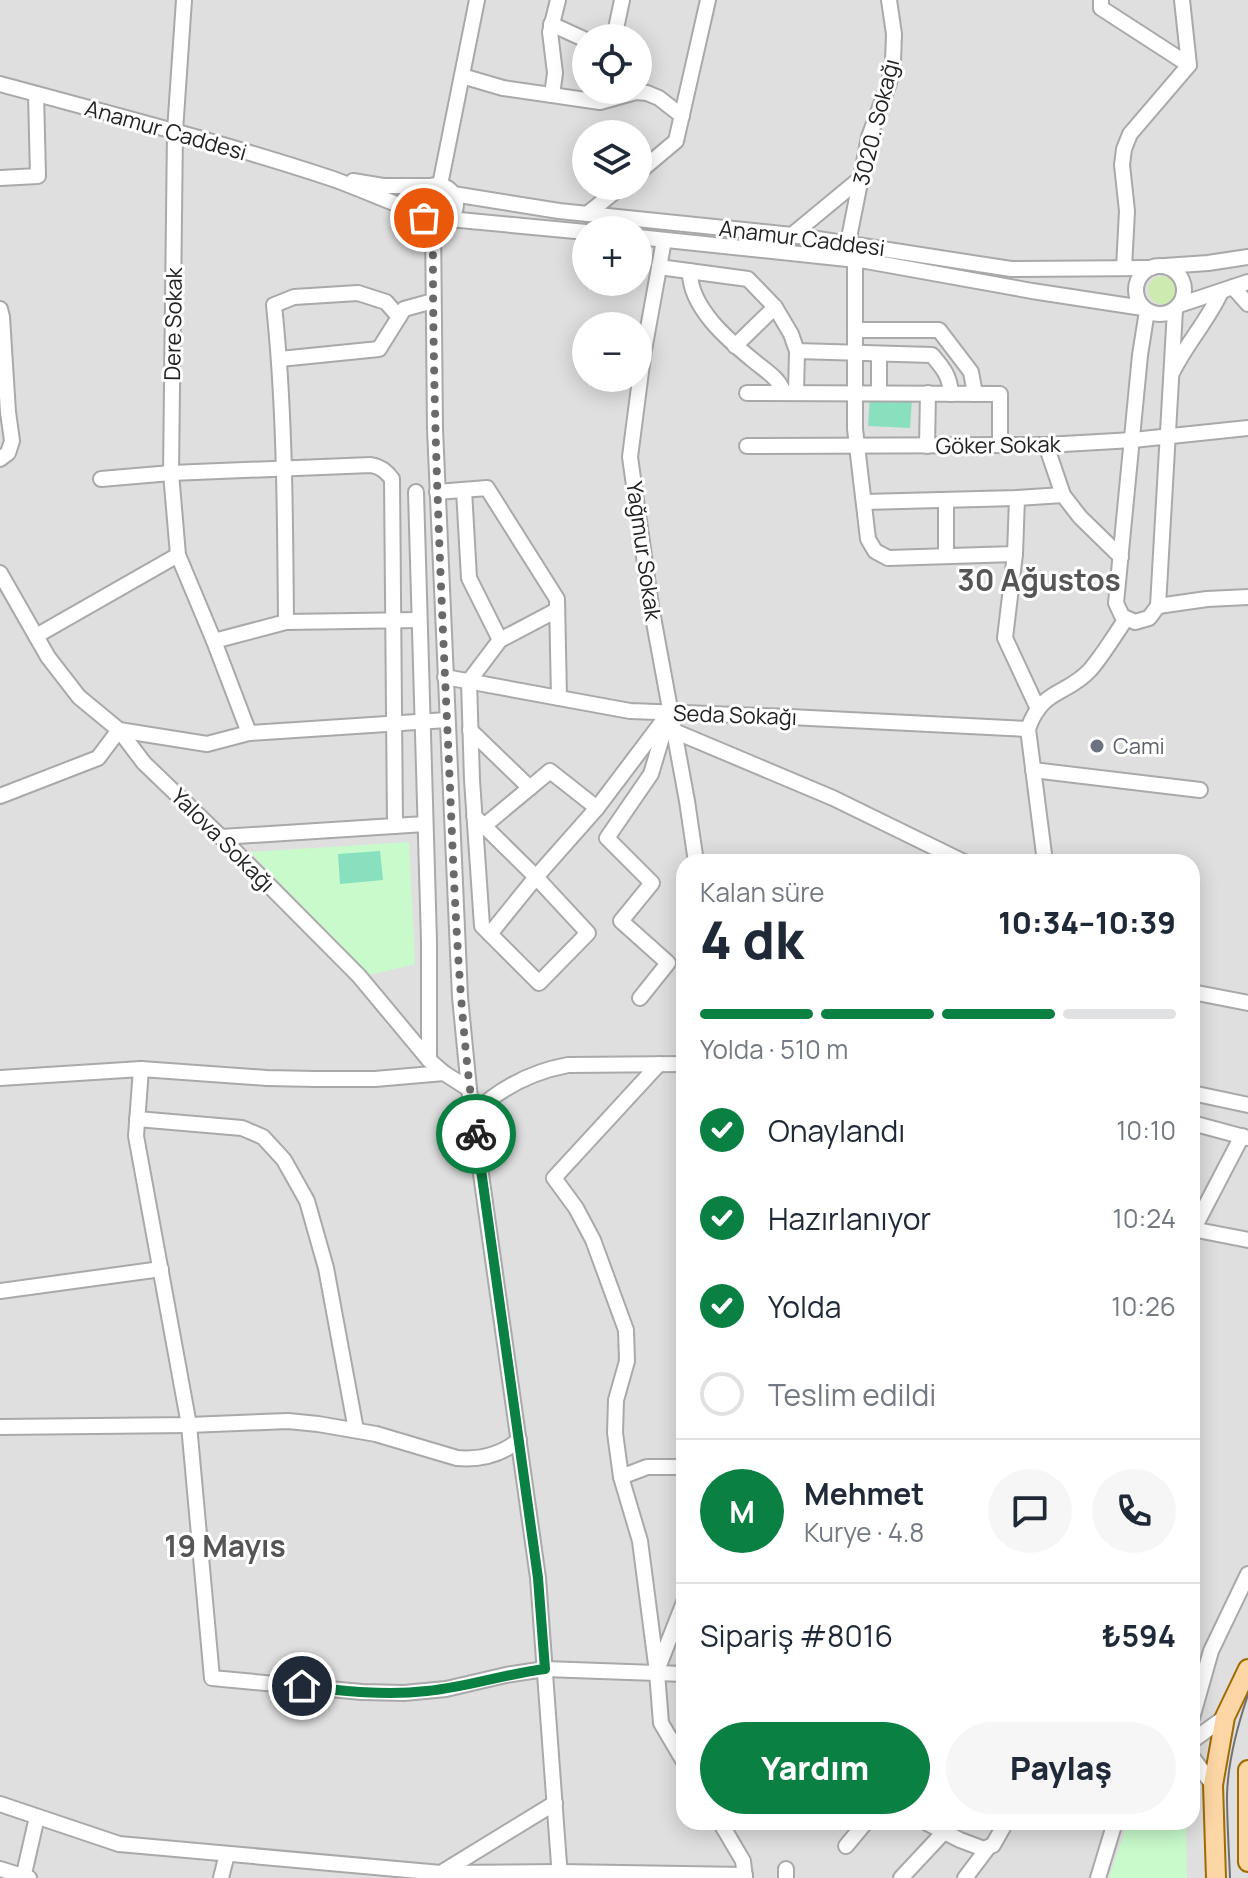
<!DOCTYPE html>
<html lang="tr">
<head>
<meta charset="utf-8">
<style>
  body { margin:0; font-family:Manrope,sans-serif; background:#f6f6f7; color:#1f2937; height:100vh; display:flex; flex-direction:column; font-size:30px; white-space:nowrap }
  * { box-sizing:border-box; margin:0 }
  p { font-size:26px; color:#747a83 }
  .icon { flex:none; width:44px; height:44px; fill:none; stroke:currentColor; stroke-width:2; stroke-linecap:round; stroke-linejoin:round }
  .map { position:relative; flex:1; overflow:hidden }
  .sheet { position:absolute; left:676px; top:854px; width:524px; height:976px; display:flex; flex-direction:column; background:#fff; border-radius:24px; box-shadow:0 4px 20px #0003 }
  .sheet>* { flex:none }
  .buttons { position:absolute; left:572px; top:24px; display:grid; gap:16px }
  .buttons a { display:grid; place-items:center; width:80px; height:80px; border-radius:50%; background:#fff; box-shadow:0 4px 20px #0003; font-size:40px }
  .pin { position:absolute; display:grid; place-items:center; width:68px; height:68px; color:#fff; margin:-34px; border:4px solid #fff; border-radius:50%; box-shadow:0 2px 8px #0007 }
  .courier { position:absolute; display:grid; place-items:center; width:80px; height:80px; margin:-40px; border:6px solid #0b8043; border-radius:50%; background:#fff; color:#222; box-shadow:0 2px 10px #0007 }
  .summary em { font-style:normal; font-weight:800 }
  .summary div { display:flex; flex-direction:column-reverse }
  .summary { display:flex; align-items:center; justify-content:space-between; height:136px; padding:0 24px }
  h1 { font-size:52px; font-weight:800; line-height:60px }
  .bar { display:grid; grid-template-columns:repeat(4,1fr); gap:12px 8px; align-content:center; height:96px; padding:0 24px }
  .bar i { height:10px; border-radius:6px; background:#e0e1e3 }
  .bar .on { background:#0b8043 }
  .bar p { grid-column:span 4 }
  .line { display:flex; align-items:center; gap:20px; padding:0 24px; border-top:2px solid #e0e1e3 }
  .line div { flex:1 }
  .round { display:grid; place-items:center; flex:none; width:84px; height:84px; border-radius:42px; background:#f6f6f7 }
  ol { padding:0 24px; list-style:none }
  li { display:flex; align-items:center; gap:24px; height:88px }
  li p { margin-inline-start:auto }
  li .icon { padding:8px; border-radius:50%; background:#0b8043; color:#fff; stroke-width:4 }
  li:last-child { color:#747a83 }
  li i { width:44px; height:44px; border:4px solid #e0e1e3; border-radius:50% }
  .action { display:flex; gap:16px; margin-top:auto; padding:16px 24px }
  .action a { flex:1; height:92px; border-radius:48px; background:#0b8043; color:#fff; font-size:32px; font-weight:800; line-height:92px; text-align:center }
  .action a+a { background:#f6f6f7; color:#1f2937 }
  .map>svg:first-child { display:block }
  .residential { fill:#e0dfdf; fill-rule:evenodd }
  .farmland { fill:#eef0d5 }
  .grass { fill:#cdebb0 }
  .park { fill:#c8facc }
  .pitch { fill:#88e0be }
  .lines { fill:none; stroke-linecap:round; stroke-linejoin:round }
  .minor-casing { stroke:#a9a9a9; stroke-width:18 }
  .major-casing { stroke:#a06b00; stroke-width:22 }
  .minor { stroke:#fff; stroke-width:14 }
  .major { stroke:#fcd6a4; stroke-width:18 }
  .tram { stroke:#707070; stroke-width:2 }
  .done { stroke:#6b6a68; stroke-width:8; stroke-dasharray:0 14.4 }
  .route { stroke:#0b8043; stroke-width:10 }
  .worship-dot { fill:#6b7280; stroke:#fff; stroke-width:3 }
  .labels { text-anchor:middle; stroke-width:6; stroke-linejoin:round; paint-order:stroke }
  .street-label { font-size:22px; fill:#222; stroke:#fff }
  .worship-label { font-size:22px; fill:#5b616d; stroke:#fff; text-anchor:start }
  .district-label { font-size:30px; font-weight:bold; fill:#555; stroke:#fff }
</style>
</head>
<body>
<div class="map">
<svg width="1248" height="1878" viewBox="0 0 1248 1878">
  <rect width="100%" height="100%" fill="#f2efe9"/>
  <path class="residential" d="M0,0h1248v1878h-1248zM586,38h52v52h-52zM586,134h52v52h-52zM586,230h52v52h-52zM586,326h52v52h-52zM684,862h508v960h-508z"/>
  <circle class="farmland" cx="437" cy="204" r="10"/>
  <circle class="grass" cx="1162" cy="290" r="14"/>
  <g class="park">
    <polygon points="409,842 415,964 370,975 250,852"/>
    <polygon points="1128,1822 1186,1822 1187,1878 1109,1878"/>
  </g>
  <g class="pitch">
    <polygon points="870,397 912,399 910,428 868,426"/>
    <polygon points="380,851 383,880 340,884 338,854"/>
  </g>
  <g class="lines">
    <g class="minor-casing">
      <g id="minor">
        <polyline points="184,0 175,131 171,473 178,555 214,641 249,733"/>
        <polyline points="889,0 894,34 893,62 889,83 869,137 848,243 855,260 855,429 868,539 875,551 888,558 1015,554 1017,498"/>
        <polyline points="1101,0 1101,8 1189,65"/>
        <polyline points="551,24 586,40"/>
        <polyline points="614,38 622,0"/>
        <polyline points="462,76 503,88 600,102 636,92 647,93 659,98 682,116"/>
        <path d="M0,84c110,30 221,58 330,94 30,10 60,25 91,35"/>
        <polyline points="552,95 555,73 550,32 558,0"/>
        <polyline points="638,173 676,141 708,0"/>
        <polyline points="0,178 38,176 36,94"/>
        <polyline points="353,181 383,186 430,186"/>
        <polyline points="440,185 477,0"/>
        <circle cx="437" cy="204" r="19"/>
        <polyline points="453,194 559,211 792,235 1011,269 1151,268"/>
        <polyline points="587,214 622,186"/>
        <polyline points="449,219 586,232"/>
        <polyline points="433,222 435,429 460,997 469,1089 538,1578 560,1878"/>
        <polyline points="792,235 861,178"/>
        <polyline points="638,237 866,261 1032,291 1143,308"/>
        <polyline points="664,240 643,356 630,457 651,606 687,801 696,862"/>
        <circle cx="1160" cy="290" r="24"/>
        <polyline points="1165,266 1208,263 1248,257"/>
        <path d="M659,267l89,12 27,28 16,27 6,17 135,4c11,13 18,21 19,39"/>
        <polyline points="1124,268 1127,211 1122,165 1124,149 1130,134 1189,65 1182,0"/>
        <path d="M690,271c-1,36 38,69 64,90 12,10 25,17 30,32"/>
        <polyline points="1233,287 1248,304"/>
        <polyline points="1179,305 1248,282"/>
        <polyline points="0,309 2,317 8,412 12,441 8,453 0,459"/>
        <polyline points="1147,311 1140,355 1116,603 1122,616 1135,622 1149,618 1158,606 1175,310"/>
        <path d="M399,317l-13,-15 -28,-9 -64,4 -20,8c11,105 11,211 12,317l133,-2"/>
        <polyline points="855,330 939,330 971,372 975,394"/>
        <polyline points="735,346 775,307"/>
        <polyline points="280,359 379,349 404,309 433,301"/>
        <path d="M1173,371c14,-28 35,-51 48,-79"/>
        <polyline points="747,393 1000,394 1000,445"/>
        <polyline points="796,393 797,351"/>
        <polyline points="879,393 879,354"/>
        <polyline points="1046,445 1063,495 1080,517 1121,557"/>
        <polyline points="747,446 1046,445 1133,440 1248,428"/>
        <polyline points="927,446 928,393"/>
        <path d="M101,479l70,-6 200,-8c10,2 15,6 21,14l3,347"/>
        <polyline points="464,490 469,578 500,640"/>
        <polyline points="416,492 429,941 429,1060"/>
        <polyline points="437,492 487,488 557,599 559,698"/>
        <polyline points="946,500 946,556"/>
        <polyline points="864,502 1017,498 1063,495"/>
        <polyline points="1015,554 1005,638 1038,709"/>
        <polyline points="0,573 48,657 79,697 119,730 144,763 221,837 359,976 429,1060 444,1073 469,1089"/>
        <polyline points="1158,606 1207,599 1248,597"/>
        <polyline points="36,636 178,555"/>
        <polyline points="214,641 286,622"/>
        <polyline points="445,677 630,711 790,717 1028,729"/>
        <polyline points="470,730 530,788"/>
        <polyline points="674,731 833,798 964,862"/>
        <polyline points="1033,770 1200,790"/>
        <polyline points="0,796 98,758 119,730 207,744 249,733 447,720"/>
        <polyline points="474,816 536,877 588,933 539,983 482,926 472,780 469,681 500,640 557,610"/>
        <polyline points="484,826 550,771 597,808"/>
        <polyline points="221,837 425,824"/>
        <path d="M1045,862l-17,-133c14,-41 38,-33 62,-59 13,-15 24,-34 36,-51"/>
        <polyline points="490,934 536,877 597,808 662,722"/>
        <polyline points="1192,992 1248,1003"/>
        <polyline points="640,998 668,963 621,921 652,883 607,838 651,774 669,714"/>
        <polyline points="659,1064 554,1178 576,1208 593,1240 626,1330 627,1361 616,1400 615,1433 621,1477 640,1541 657,1672 661,1723 684,1762"/>
        <polyline points="141,1069 136,1136 189,1425 212,1678 362,1692 404,1693 446,1689 506,1675 545,1669 684,1674"/>
        <polyline points="0,1078 141,1069 267,1078 315,1079 375,1079 444,1073"/>
        <polyline points="1192,1093 1248,1105"/>
        <path d="M473,1114c27,-26 57,-42 95,-49l116,-1"/>
        <polyline points="137,1119 242,1128 263,1137 284,1160 307,1201 326,1268 356,1430"/>
        <polyline points="1192,1123 1248,1138"/>
        <polyline points="1192,1229 1248,1240"/>
        <polyline points="1192,1232 1242,1136"/>
        <polyline points="0,1291 161,1269"/>
        <path d="M0,1427l189,-2 99,-4 30,3 58,10 81,24c24,2 44,-3 62,-18"/>
        <polyline points="621,1477 647,1467 684,1467"/>
        <polyline points="658,1668 684,1602"/>
        <polyline points="1192,1718 1211,1651 1248,1574"/>
        <polyline points="1192,1741 1225,1717"/>
        <polyline points="1192,1757 1213,1785"/>
        <polyline points="0,1804 119,1844 441,1873 560,1872 745,1875"/>
        <polyline points="720,1822 743,1861 745,1878"/>
        <polyline points="925,1822 960,1840 984,1849 993,1845 1006,1822"/>
        <polyline points="846,1846 866,1822"/>
        <polyline points="0,1869 29,1878"/>
        <polyline points="444,1871 555,1803"/>
        <polyline points="23,1878 37,1817"/>
        <polyline points="221,1878 227,1854"/>
        <polyline points="786,1878 786,1869"/>
        <polyline points="901,1878 944,1832"/>
        <polyline points="965,1878 987,1849"/>
        <polyline points="1098,1878 1115,1822"/>
      </g>
    </g>
    <g class="major-casing">
      <g id="major">
        <polyline points="1248,1770 1248,1862"/>
        <polyline points="1216,1878 1213,1785 1225,1717 1248,1669"/>
      </g>
    </g>
    <use href="#minor" class="minor"/>
    <use href="#major" class="major"/>
    <path class="tram" d="M1230,1878c-1,-28 -3,-55 -3,-83 1,-34 10,-68 21,-100"/>
  </g>
  <g class="lines">
    <path class="done" d="M424,218l9,4c-1,174 7,347 15,520 6,131 9,263 28,392"/>
    <path class="route" d="M302,1686c42,5 83,10 125,5 40,-4 78,-17 118,-22l-7,-91 -62,-444"/>
  </g>
  <circle class="worship-dot" cx="1097" cy="746" r="8"/>
  <g class="labels">
    <g class="street-label">
      <text transform="translate(876 122) rotate(-76)" y="8">3020. Sokağı</text>
      <text transform="translate(166 130) rotate(16)" y="8">Anamur Caddesi</text>
      <text transform="translate(802 238) rotate(7)" y="8">Anamur Caddesi</text>
      <text transform="translate(173 324) rotate(-89)" y="8">Dere Sokak</text>
      <text transform="translate(998 445) rotate(-1)" y="8">Göker Sokak</text>
      <text transform="translate(644 551) rotate(82)" y="8">Yağmur Sokak</text>
      <text transform="translate(735 715) rotate(2)" y="8">Seda Sokağı</text>
      <text transform="translate(223 840) rotate(45)" y="8">Yalova Sokağı</text>
    </g>
    <g class="worship-label">
      <text x="1113" y="754">Cami</text>
    </g>
    <g class="district-label">
      <text x="1039" y="591">30 Ağustos</text>
      <text x="225" y="1557">19 Mayıs</text>
    </g>
  </g>
</svg>
<div class="buttons">
<a><svg class="icon" aria-label="locate" viewBox="0 0 24 24"><circle cx="12" cy="12" r="6"/><path d="M12 2v4M12 18v4M2 12h4M18 12h4"/></svg></a>
<a><svg class="icon" aria-label="layers" viewBox="0 0 24 24"><path d="M12 4l9 5-9 5-9-5zM3 14l9 5 9-5"/></svg></a>
<a>+</a>
<a>−</a>
</div>
<div class="pin" style="left:424px;top:218px;background:#ea580c"><svg class="icon" aria-label="bag" viewBox="0 0 24 24"><path d="M5 8h14l-1 12H6zM9 8a3 3 0 0 1 6 0"/></svg></div>
<div class="pin" style="left:302px;top:1686px;background:#1f2937"><svg class="icon" aria-label="home" viewBox="0 0 24 24"><path d="M3 11l9-7 9 7M6 9v11h12V9"/></svg></div>
<div class="courier" style="left:476px;top:1134px"><svg class="icon" aria-label="bike" viewBox="0 0 24 24"><circle cx="6" cy="16" r="4"/><circle cx="18" cy="16" r="4"/><path d="M6 16l4-8h5l3 8M10 8l3 8H6M13 5h3"/></svg></div>
<section class="sheet">
<div class="summary"><div><h1>4 dk</h1><p>Kalan süre</p></div><em>10:34–10:39</em></div>
<div class="bar"><i class="on"></i><i class="on"></i><i class="on"></i><i></i><p>Yolda · 510 m</p></div>
<ol>
<li><svg class="icon" aria-label="check" viewBox="0 0 24 24"><path d="M5 12l5 5 9-10"/></svg>Onaylandı<p>10:10</p></li>
<li><svg class="icon" aria-label="check" viewBox="0 0 24 24"><path d="M5 12l5 5 9-10"/></svg>Hazırlanıyor<p>10:24</p></li>
<li><svg class="icon" aria-label="check" viewBox="0 0 24 24"><path d="M5 12l5 5 9-10"/></svg>Yolda<p>10:26</p></li>
<li><i></i>Teslim edildi</li>
</ol>
<div class="line" style="height:144px"><b class="round" style="background:#0b8043;color:#fff">M</b><div><b>Mehmet</b><p>Kurye · 4.8</p></div><a class="round"><svg class="icon" aria-label="chat" viewBox="0 0 24 24"><path d="M4 5h16v11H9l-5 4z"/></svg></a><a class="round"><svg class="icon" aria-label="phone" viewBox="0 0 24 24"><path d="M5 4h4l2 5-3 2q2 4 5 5l2-3 5 2v4C11 20 4 13 5 4z"/></svg></a></div>
<div class="line" style="height:104px"><div>Sipariş #8016</div><b>₺594</b></div>
<div class="action"><a>Yardım</a><a>Paylaş</a></div>
</section>
</div>
</body>
</html>
